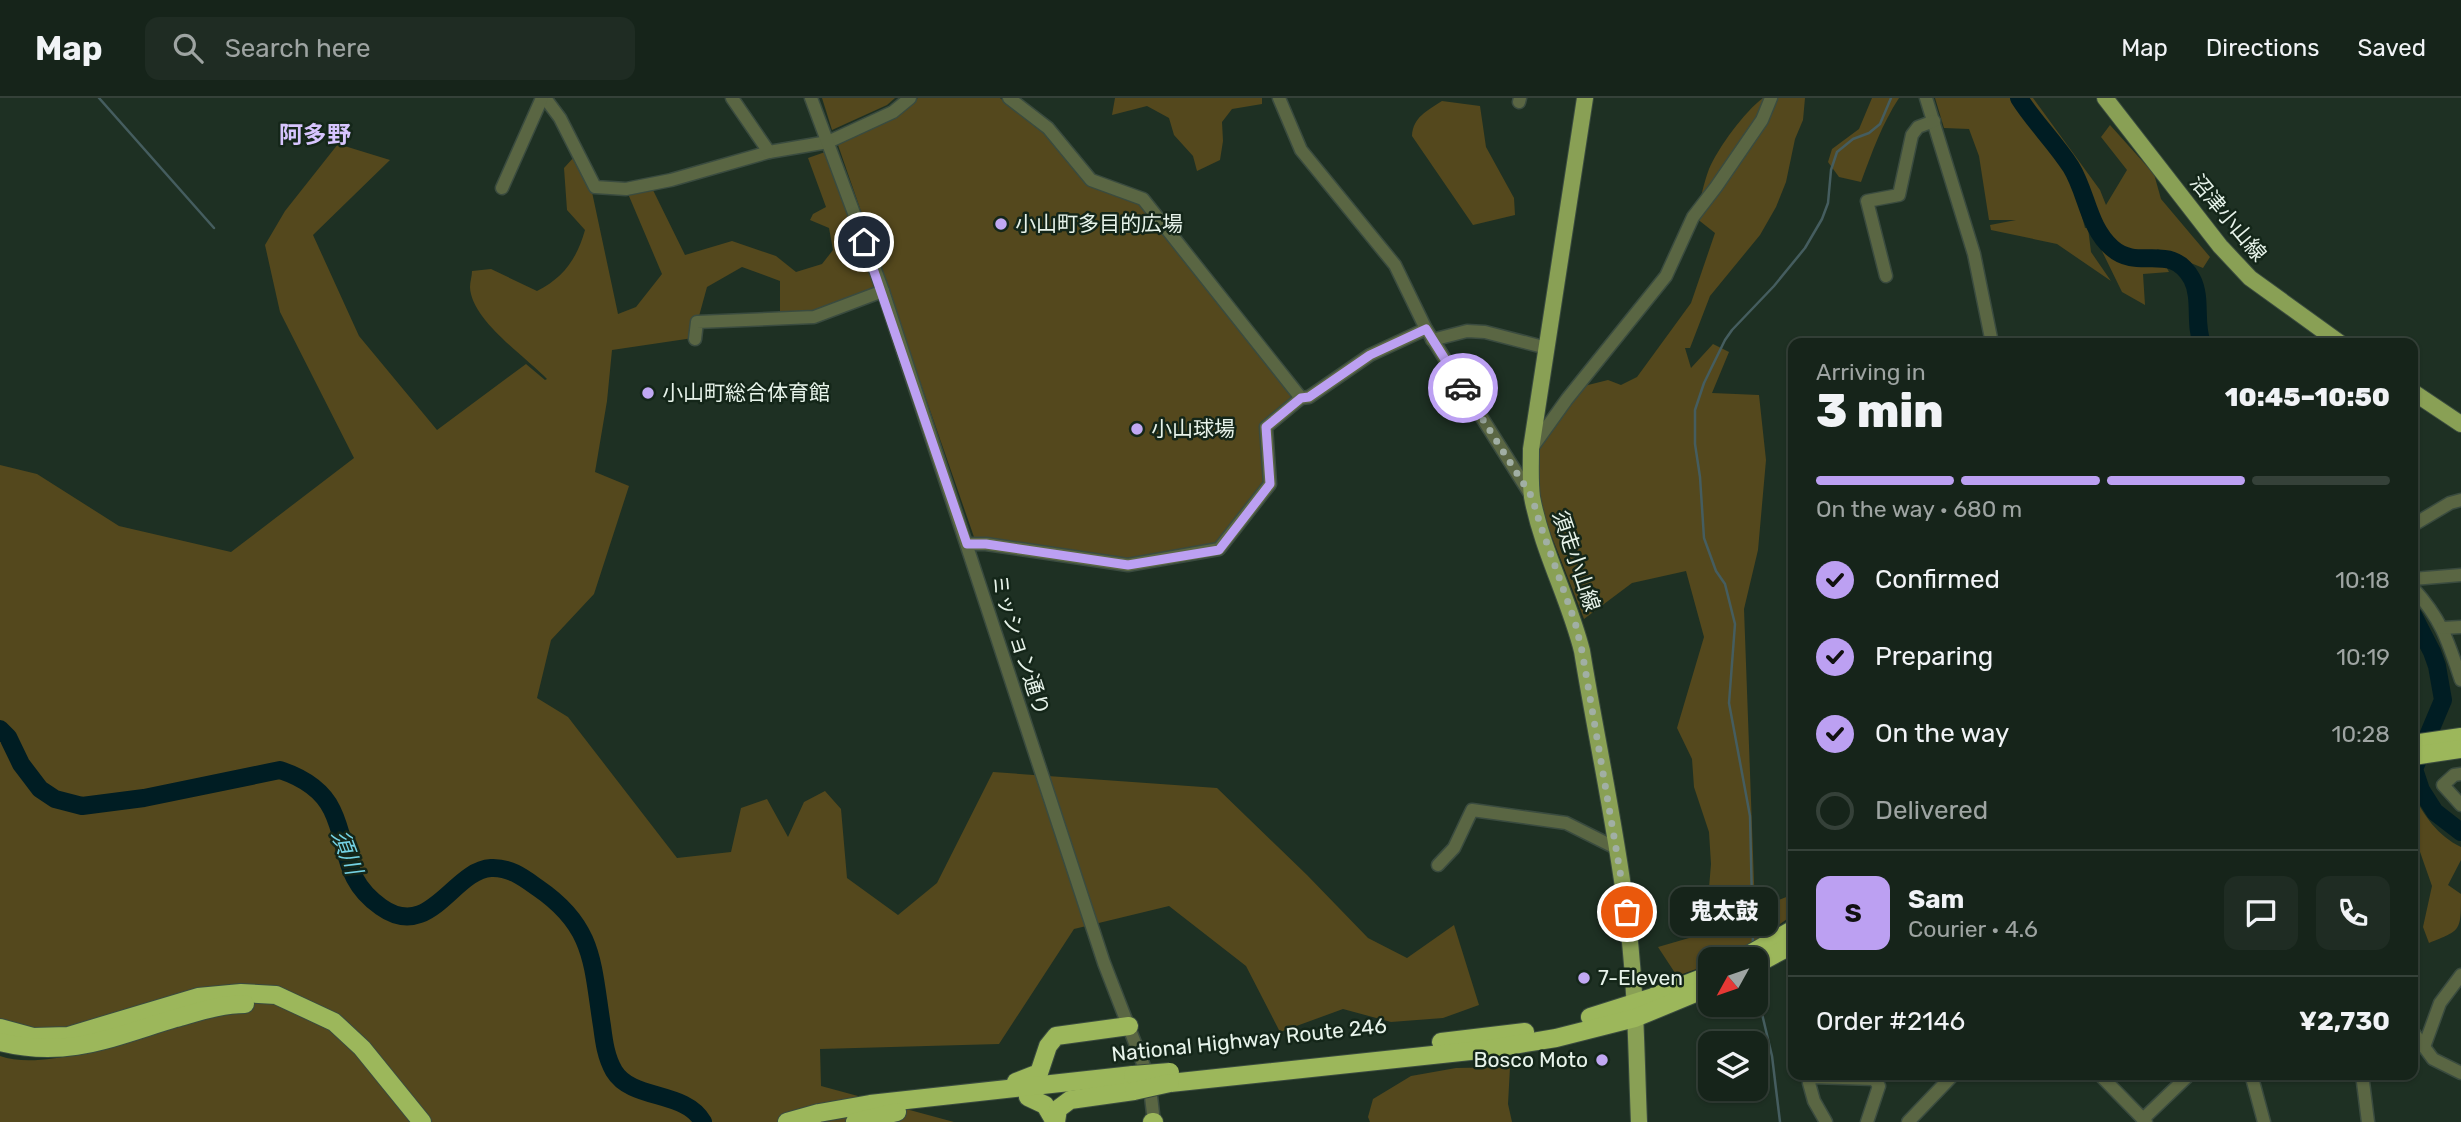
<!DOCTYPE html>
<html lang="en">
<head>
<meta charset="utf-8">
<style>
  body { margin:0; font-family:Rubik,"Noto Sans JP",sans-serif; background:#1f2c23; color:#f1f3f6; height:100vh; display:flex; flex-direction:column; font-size:26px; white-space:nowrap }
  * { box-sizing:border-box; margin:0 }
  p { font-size:23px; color:#9ea4a2 }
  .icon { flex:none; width:38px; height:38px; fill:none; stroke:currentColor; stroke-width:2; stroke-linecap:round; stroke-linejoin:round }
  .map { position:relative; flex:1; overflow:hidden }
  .panel { position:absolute; left:1788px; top:240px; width:630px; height:742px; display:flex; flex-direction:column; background:#16241a; border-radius:14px; box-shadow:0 2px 5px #0004,0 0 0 2px #354139 }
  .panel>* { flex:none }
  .needle { width:46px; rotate:230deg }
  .fabs { position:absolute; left:1698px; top:849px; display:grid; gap:14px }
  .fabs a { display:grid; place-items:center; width:70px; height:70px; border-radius:14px; background:#16241a; box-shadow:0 2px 5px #0004,0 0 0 2px #354139; font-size:35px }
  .pin { position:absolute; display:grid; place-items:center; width:60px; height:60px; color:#fff; margin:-30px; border:4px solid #fff; border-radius:50%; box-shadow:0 2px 7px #0007 }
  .courier { position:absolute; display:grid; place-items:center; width:70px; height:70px; margin:-35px; border:5px solid #bca0f2; border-radius:50%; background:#fff; color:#222; box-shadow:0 2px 9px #0007 }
  .bubble { position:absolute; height:49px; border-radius:14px; background:#16241a; box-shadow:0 2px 5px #0004,0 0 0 2px #354139; font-size:23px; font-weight:800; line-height:49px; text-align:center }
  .summary em { font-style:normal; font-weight:800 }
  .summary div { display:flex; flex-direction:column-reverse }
  .summary { display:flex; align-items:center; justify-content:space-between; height:119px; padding:0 28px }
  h1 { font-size:46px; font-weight:800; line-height:52px }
  .bar { display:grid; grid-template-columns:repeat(4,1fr); gap:10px 7px; align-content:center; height:84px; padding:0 28px }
  .bar i { height:9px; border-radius:5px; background:#354139 }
  .bar .on { background:#bca0f2 }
  .bar p { grid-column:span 4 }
  .line { display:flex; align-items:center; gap:18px; padding:0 28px; border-top:2px solid #354139 }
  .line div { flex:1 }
  .round { display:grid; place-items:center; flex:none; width:74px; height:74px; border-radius:14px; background:#1f2c23 }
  ol { padding:0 28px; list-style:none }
  li { display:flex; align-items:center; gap:21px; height:77px }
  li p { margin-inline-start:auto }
  li .icon { padding:7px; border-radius:50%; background:#bca0f2; color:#111; stroke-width:4 }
  li:last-child { color:#9ea4a2 }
  li i { width:38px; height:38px; border:4px solid #354139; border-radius:50% }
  header { display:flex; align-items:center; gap:42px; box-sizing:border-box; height:98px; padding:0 35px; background:#16241a; border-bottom:2px solid #354139 }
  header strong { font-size:33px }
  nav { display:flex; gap:38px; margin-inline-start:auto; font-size:24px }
  .search { width:490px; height:63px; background:#1f2c23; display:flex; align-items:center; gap:18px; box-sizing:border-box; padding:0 24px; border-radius:14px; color:#9ea4a2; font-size:26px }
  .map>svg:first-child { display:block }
  .green { fill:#54481d }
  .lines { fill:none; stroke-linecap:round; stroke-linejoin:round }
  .stream { stroke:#455d5f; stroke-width:2.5 }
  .river { stroke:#001d23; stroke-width:18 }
  .minor-casing { stroke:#3a4b3f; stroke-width:15 }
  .major-casing { stroke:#3a4b3f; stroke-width:18 }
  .highway-casing { stroke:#3a4b3f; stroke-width:20 }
  .minor { stroke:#5a6643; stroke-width:12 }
  .major { stroke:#89a055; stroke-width:16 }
  .highway { stroke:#9cb75b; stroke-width:18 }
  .highway-bridge-casing { stroke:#3a4b3f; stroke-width:20; stroke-linecap:butt }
  .highway-bridge { stroke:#9cb75b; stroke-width:18 }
  .done { stroke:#a1afa4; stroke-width:7; stroke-dasharray:0 12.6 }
  .route { stroke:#bca0f2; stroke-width:9 }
  .poi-dot { fill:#c1a8f3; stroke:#142619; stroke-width:2.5 }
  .labels { text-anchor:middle; stroke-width:5; stroke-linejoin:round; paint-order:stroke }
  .street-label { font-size:21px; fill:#e7f3ea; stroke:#142619 }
  .poi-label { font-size:21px; fill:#e7f3ea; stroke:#142619; text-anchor:start }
  .water-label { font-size:23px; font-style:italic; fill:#74d2e4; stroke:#142619 }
  .quarter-label { font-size:24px; font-weight:bold; fill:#d7c5fe; stroke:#142619 }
</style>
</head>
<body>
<header>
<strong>Map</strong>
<div class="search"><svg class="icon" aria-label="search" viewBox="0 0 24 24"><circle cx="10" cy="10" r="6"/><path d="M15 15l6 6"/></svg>Search here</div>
<nav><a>Map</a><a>Directions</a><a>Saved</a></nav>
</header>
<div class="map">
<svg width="2461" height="1024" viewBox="0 0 2461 1024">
  <rect width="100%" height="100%" fill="#1e3023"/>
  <g class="green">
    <polygon points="822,0 895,0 887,7 832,32"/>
    <polygon points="918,0 1000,0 1049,39 1088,87 1139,103 1292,295 1292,301 1262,326 1265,385 1219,443 1213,447 1127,461 974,439 838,47 845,40 896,17"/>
    <polygon points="1115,0 1262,0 1262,6 1232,11 1222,24 1223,43 1220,62 1197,73 1193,58 1174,37 1169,20 1147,8 1112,17"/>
    <path d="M1763,0h42l-2,22 -8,19 -9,43 -10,25 -16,28 -50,61 -20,52h-5l6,20 22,-24 16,8 -17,41 47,2 7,65 -8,90 -14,59 11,300 39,-15v20c-19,14 -62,45 -84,45v5l-33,12 -19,-29 31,-9 17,-14 5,-60 -2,-32 -15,-45 -2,-28 -15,-31 27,-91 -18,-66 -54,12 -48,36 -48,-123 3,-48 45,-62 24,-6 13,5 16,-8 54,-74 24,-70 -19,-15c4,-16 7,-33 13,-49 9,-21 36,-58 54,-71z"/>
    <path d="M1872,0h27c-17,26 -27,54 -38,84l-22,-5 -11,-15 4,-13 27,-20z"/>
    <polygon points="1935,0 2011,0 2023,14 2013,0 2033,0 2100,92 2106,107 2127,72 2101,39 2110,27 2154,76 2161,101 2210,159 2203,170 2157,151 2169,174 2143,176 2145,207 2122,194 2078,104 2085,130 2088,130 2091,154 2111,183 2057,146 1991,132 1990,127 2016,122 1989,122 1979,58 1969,31 1944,30"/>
    <path d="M1442,3l38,5 6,41 28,51 1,17 -42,10 -61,-89c1,-19 15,-25 30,-35z"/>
    <path d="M338,46l52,16 -77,75 46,101 78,94 89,-66 19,16 2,-1c-21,-22 -76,-59 -77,-92 0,-5 2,-11 2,-16l19,-2 46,22c26,-13 40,-32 48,-61l-18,-20 -3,-42 10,-11 15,21 29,136 18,-7 26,-33 -36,-85 24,-5 35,71 47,-14 44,15 20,16 26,-8 11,-14 -4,-22 -19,-8 3,-6 13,-7 -18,-49 20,-7 51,142 -50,24 -49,-4v-32l-38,-14 -35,20 -14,51 -81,12 -5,51 -12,71 34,14 -35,108 -43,46 -14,58 31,19 109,141 54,-6 10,-44 26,-9 21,38 16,-35 21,-11 16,18 6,69 51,37 39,-32 56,-111 224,16 90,87 61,63 39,20 47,-33 25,80 -36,13 -52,4 -48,-13 -63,23 -34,-66 -77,-60 -95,23 -75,115 -179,5 1,37 133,36h-954v-66c22,8 53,3 75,-1l-75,-25v-565l37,9 82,52 112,26 123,-94 -74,-146 -15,-67 20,-34z"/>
    <path d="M2413,695c10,22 25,43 48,54v13l-13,25 13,9c0,38 0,36 -32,49l-6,-16 9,-41 -19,-54z"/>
    <polygon points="1510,969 1508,1006 1512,1024 1370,1024 1368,1019 1373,1001 1411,978 1456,970"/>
  </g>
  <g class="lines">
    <g class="stream">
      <polyline points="99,0 214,130"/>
      <polyline points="1753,847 1750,718 1729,605 1735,526 1725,486 1716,473 1704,440 1700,379 1695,346 1695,312 1704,285 1725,242 1732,232 1774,188 1805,150 1822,121 1828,105 1831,72 1837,54 1853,41 1869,35 1880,26 1891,0"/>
      <polyline points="1755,872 1758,899 1772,958 1780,1024"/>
    </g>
    <g class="river">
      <path d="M2019,0c15,24 36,44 52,69 16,26 17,60 41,81 27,24 59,-7 80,31 10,19 2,45 10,64"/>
      <polyline points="2413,517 2432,554 2437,568 2443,602 2414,671 2421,692 2435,714 2461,734"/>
      <path d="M0,631l8,8 13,27 19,25 15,10 27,7 62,-8 136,-28c21,7 42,19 52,40 18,37 9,69 49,97 49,35 72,-37 110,-39 19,-1 33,10 47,20 57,39 54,76 64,138 2,16 4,31 12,45 18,30 71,19 89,51"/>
    </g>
    <g class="minor-casing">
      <g id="minor">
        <polyline points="545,0 560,20 595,89 626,91 671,82 769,54 828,44 893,14 910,0"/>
        <polyline points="732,0 769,54"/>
        <polyline points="811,0 883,193 1104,865 1149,981 1154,1024"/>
        <polyline points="1009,0 1048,30 1091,82 1143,101 1301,300"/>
        <polyline points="1279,0 1301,52 1395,167 1426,231 1532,399"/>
        <polyline points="1926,0 1974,156 1992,245"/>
        <polyline points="1519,4 1520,0"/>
        <polyline points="502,90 542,0"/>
        <polyline points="1886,178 1867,103 1899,97 1912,37 1918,29 1934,23"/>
        <polyline points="695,241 697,224 814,219 883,193"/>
        <polyline points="1432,242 1467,233 1485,234 1547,250"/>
        <polyline points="1532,350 1567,301 1666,178 1693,119 1716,89 1762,22 1771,0"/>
        <polyline points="2413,427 2450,405 2461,402"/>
        <polyline points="967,446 986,446 1128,467 1219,451 1270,386 1266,329 1301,300 1309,299 1370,257 1426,231"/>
        <polyline points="2413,481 2461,477"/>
        <path d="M2413,490c29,32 35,53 48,92"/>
        <polyline points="2443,530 2461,529"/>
        <polyline points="2461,676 2454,677 2443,687 2461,707"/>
        <polyline points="1438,767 1454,750 1472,712 1566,725 1618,751"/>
        <polyline points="2413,934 2433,961 2461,975"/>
        <polyline points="2424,949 2440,905 2461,877"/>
        <polyline points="2099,976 2146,1024"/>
        <polyline points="2251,976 2264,1024"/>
        <polyline points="2362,976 2368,1024"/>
        <polyline points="2143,1021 2190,976"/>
        <polyline points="1826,1024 1814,1003 1809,985 1812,979 1874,981 1879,988 1867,1024"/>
        <polyline points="1908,1024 1954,976"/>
      </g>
    </g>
    <g class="major-casing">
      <g id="major">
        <path d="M1585,0l-54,351c0,16 -1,32 1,48 10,53 37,102 50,154 14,86 33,171 44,258 10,70 10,142 13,213"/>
        <polyline points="2105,0 2220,148 2250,180 2340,245"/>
        <polyline points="2413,294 2461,326"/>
      </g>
    </g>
    <g class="highway-casing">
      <g id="highway">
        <polyline points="2413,646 2461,639"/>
        <polyline points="2413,658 2461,651"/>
        <polyline points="1741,861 1794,831"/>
        <polyline points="1755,867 1794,846"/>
        <polyline points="1590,919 1653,899 1710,877"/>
        <polyline points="0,930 33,939 68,938 198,899 241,895 276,897 334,924 362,950 422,1024"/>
        <path d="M0,944c67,17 113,-5 176,-24 22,-6 46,-14 69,-14"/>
        <polyline points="1441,944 1525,934"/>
        <polyline points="1016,984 1039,975 1048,948 1056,938 1129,928"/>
        <polyline points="1170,985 1489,951 1556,940 1635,920 1710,889"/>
        <polyline points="1028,999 1045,1007 1055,1024"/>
        <polyline points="787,1024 819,1015 870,1006 1133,977"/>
        <polyline points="855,1024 897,1014"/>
        <polyline points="1056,1024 1058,1011 1070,1002 1134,993"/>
        <polyline points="1152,1024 1154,1024"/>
      </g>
    </g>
    <use href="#minor" class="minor"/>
    <use href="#major" class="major"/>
    <use href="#highway" class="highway"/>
    <g class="highway-bridge-casing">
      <g id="highway-bridge">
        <polyline points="1133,977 1170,974"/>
        <polyline points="1134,993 1170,985"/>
      </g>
    </g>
    <use href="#highway-bridge" class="highway-bridge"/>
  </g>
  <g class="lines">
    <polyline class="done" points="1463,290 1532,399 1540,426 1575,524 1582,553 1627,814"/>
    <polyline class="route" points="864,144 967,446 986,446 1128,467 1219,452 1270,386 1266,329 1301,300 1309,299 1370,257 1426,231 1463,290"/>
  </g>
  <g class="poi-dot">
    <circle cx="1001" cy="126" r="7"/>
    <circle cx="648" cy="295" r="7"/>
    <circle cx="1137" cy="331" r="7"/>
    <circle cx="1584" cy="880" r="7"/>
    <circle cx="1602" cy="962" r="7"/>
  </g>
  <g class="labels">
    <g class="street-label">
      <text transform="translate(2228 120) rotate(50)" y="7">沼津小山線</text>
      <text transform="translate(1576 463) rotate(71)" y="7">須走小山線</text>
      <text transform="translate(1020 547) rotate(72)" y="7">ミッション通り</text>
      <text transform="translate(1249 942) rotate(-6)" y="7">National Highway Route 246</text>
    </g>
    <g class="poi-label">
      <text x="1015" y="133">小山町多目的広場</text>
      <text x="662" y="302">小山町総合体育館</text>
      <text x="1151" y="338">小山球場</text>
      <text x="1598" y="887">7-Eleven</text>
      <text x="1588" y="969" text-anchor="end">Bosco Moto</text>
    </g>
    <g class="water-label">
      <text transform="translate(347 754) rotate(69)" y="8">須川</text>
    </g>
    <g class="quarter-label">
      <text x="315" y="45">阿多野</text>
    </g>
  </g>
</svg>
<div class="fabs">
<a><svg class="needle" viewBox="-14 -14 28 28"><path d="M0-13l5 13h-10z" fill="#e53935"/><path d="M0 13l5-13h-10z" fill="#9ea4a2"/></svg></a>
<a><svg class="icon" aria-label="layers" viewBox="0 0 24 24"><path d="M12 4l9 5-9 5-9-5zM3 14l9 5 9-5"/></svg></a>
</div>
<div class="pin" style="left:1627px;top:814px;background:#ea580c"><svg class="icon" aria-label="bag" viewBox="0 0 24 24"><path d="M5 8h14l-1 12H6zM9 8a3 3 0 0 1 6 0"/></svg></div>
<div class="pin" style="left:864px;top:144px;background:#1f2937"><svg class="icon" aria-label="home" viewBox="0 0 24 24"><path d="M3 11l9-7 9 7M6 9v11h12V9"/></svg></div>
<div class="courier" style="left:1463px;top:290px"><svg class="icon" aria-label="car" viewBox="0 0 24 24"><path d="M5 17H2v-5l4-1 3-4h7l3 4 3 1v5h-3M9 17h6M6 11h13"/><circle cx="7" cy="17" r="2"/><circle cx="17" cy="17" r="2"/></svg></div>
<div class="bubble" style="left:1670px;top:789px;width:108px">鬼太鼓</div>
<section class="panel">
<div class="summary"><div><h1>3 min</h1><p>Arriving in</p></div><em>10:45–10:50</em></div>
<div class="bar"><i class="on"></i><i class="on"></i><i class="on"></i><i></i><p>On the way · 680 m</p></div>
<ol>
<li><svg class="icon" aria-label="check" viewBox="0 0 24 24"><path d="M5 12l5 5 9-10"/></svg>Confirmed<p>10:18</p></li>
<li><svg class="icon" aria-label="check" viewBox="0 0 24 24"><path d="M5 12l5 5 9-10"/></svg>Preparing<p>10:19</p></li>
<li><svg class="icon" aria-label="check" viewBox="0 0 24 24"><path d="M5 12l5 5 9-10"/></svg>On the way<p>10:28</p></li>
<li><i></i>Delivered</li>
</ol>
<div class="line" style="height:126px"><b class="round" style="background:#bca0f2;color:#111">S</b><div><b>Sam</b><p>Courier · 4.6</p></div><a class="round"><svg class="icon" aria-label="chat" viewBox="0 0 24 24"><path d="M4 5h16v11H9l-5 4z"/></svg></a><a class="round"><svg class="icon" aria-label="phone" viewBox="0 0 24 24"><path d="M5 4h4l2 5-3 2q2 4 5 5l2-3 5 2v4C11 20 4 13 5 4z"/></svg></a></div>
<div class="line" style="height:91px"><div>Order #2146</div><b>¥2,730</b></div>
</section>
</div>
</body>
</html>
